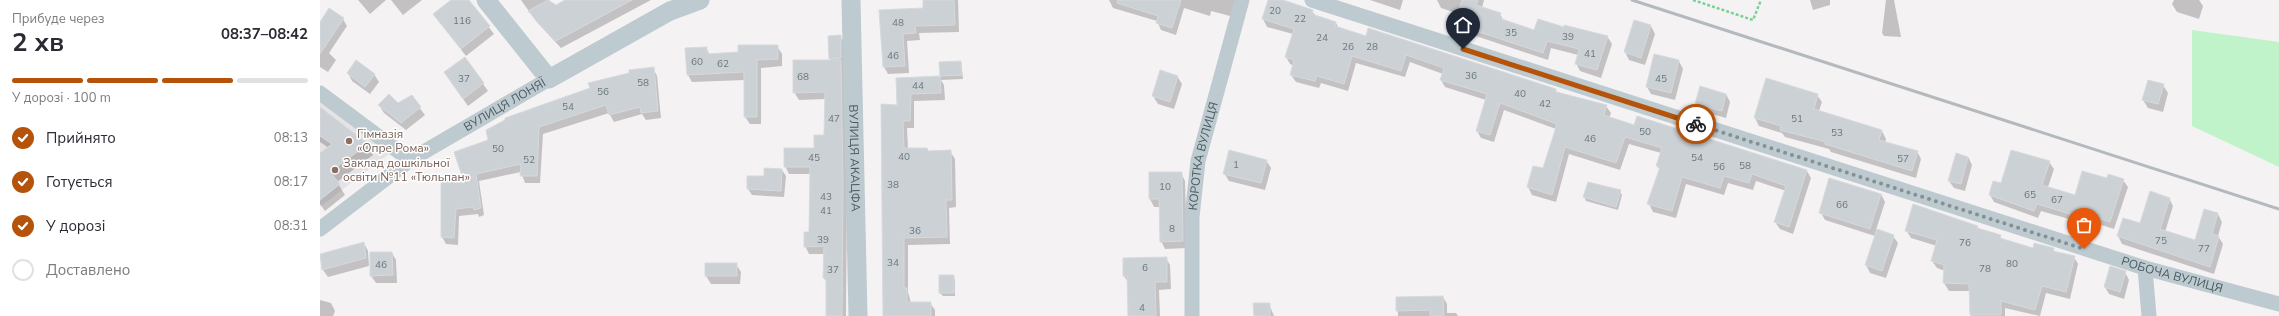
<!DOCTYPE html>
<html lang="uk">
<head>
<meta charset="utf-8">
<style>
  body { margin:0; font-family:"Nunito Sans",sans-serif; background:#f7f7f7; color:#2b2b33; height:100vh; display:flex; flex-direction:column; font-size:15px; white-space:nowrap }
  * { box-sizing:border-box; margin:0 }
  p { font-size:13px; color:#7c7c81 }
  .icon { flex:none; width:22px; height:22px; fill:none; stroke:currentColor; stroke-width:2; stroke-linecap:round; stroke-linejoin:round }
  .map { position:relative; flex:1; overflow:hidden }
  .panel { display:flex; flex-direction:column; background:#fff; width:320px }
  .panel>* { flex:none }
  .pin { position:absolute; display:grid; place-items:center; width:34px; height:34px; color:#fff; margin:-41px -17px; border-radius:50% 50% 50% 0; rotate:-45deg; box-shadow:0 0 4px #0007 }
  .pin .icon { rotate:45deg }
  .courier { position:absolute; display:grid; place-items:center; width:40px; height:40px; margin:-20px; border:3px solid #b45309; border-radius:50%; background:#fff; color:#222; box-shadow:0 1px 5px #0007 }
  .head em { font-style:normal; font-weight:700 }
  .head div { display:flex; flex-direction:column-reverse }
  .head { display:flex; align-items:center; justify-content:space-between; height:68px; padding:0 12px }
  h1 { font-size:26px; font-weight:700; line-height:30px }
  .bar { display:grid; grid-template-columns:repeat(4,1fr); gap:6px 4px; align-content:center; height:48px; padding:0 12px }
  .bar i { height:5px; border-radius:3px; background:#e1e1e2 }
  .bar .active { background:#b45309 }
  .bar p { grid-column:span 4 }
  ol { padding:0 12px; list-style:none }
  li { display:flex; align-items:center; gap:12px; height:44px }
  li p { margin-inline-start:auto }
  li .icon { padding:4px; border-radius:50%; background:#b45309; color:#fff; stroke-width:4 }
  li:last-child { color:#7c7c81 }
  li i { width:22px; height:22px; border:2px solid #e1e1e2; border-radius:50% }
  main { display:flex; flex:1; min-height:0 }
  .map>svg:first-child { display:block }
  .education { fill:#e6e3e5 }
  .green { fill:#c1f3cb }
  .shadow { fill:#0003 }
  .building { fill:#ccd1d5; stroke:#d6dade }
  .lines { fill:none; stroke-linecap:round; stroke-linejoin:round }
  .path { stroke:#76d395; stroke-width:2.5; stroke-dasharray:3 2; stroke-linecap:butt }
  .minor { stroke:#bdcacf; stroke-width:15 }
  .tertiary { stroke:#bdcacf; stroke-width:19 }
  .rail { stroke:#b4b9bd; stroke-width:3 }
  .done { stroke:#858f94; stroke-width:4; stroke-dasharray:0 7.2 }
  .route { stroke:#b45309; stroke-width:5 }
  .education-dot { fill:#8d6e63; stroke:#fff; stroke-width:1.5 }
  .labels { text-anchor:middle; stroke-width:3; stroke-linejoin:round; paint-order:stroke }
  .number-label { font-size:10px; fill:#6a787e }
  .street-label { font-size:12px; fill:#495a61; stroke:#fff }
  .education-label { font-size:12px; fill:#785e54; stroke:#fff; text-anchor:start }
</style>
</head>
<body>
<main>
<section class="panel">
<div class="head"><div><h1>2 хв</h1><p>Прибуде через</p></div><em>08:37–08:42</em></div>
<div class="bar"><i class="active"></i><i class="active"></i><i class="active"></i><i></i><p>У дорозі · 100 m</p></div>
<ol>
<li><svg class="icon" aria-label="check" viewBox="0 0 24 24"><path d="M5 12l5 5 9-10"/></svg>Прийнято<p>08:13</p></li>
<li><svg class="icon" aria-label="check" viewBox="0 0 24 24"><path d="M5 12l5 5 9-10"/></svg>Готується<p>08:17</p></li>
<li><svg class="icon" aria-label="check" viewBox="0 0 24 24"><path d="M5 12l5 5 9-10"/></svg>У дорозі<p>08:31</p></li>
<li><i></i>Доставлено</li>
</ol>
</section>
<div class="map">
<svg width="1959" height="316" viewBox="0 0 1959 316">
  <rect width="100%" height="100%" fill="#f5f2f3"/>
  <polygon class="education" points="0,98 70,153 0,207"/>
  <polygon class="green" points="1872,30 1959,42 1959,167 1872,126"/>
  <g class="shadow">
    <polygon points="38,0 66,0 50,14"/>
    <polygon points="71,0 102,0 83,15"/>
    <polygon points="132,0 148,0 174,34 146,56 114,15"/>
    <polygon points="201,0 229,0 236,6 247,0 331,0 241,48 216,21"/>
    <polygon points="604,0 638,0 639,32 599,33 600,40 587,41 589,73 568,74 564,67 560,11 604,9"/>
    <polygon points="789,0 921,0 914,17 891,11 890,16 864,8 856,35 841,30 837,21 793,8"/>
    <polygon points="949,0 959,0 992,11 996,16 1016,23 1019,29 1286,106 1291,113 1289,118 1315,127 1318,117 1487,171 1491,178 1473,234 1460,229 1455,222 1466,191 1436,181 1433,190 1408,183 1404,195 1366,184 1356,218 1333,212 1329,204 1340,170 1337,166 1341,153 1309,144 1300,170 1249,154 1236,202 1212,195 1208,187 1214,167 1224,170 1236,129 1184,110 1174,142 1161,138 1157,131 1166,100 1125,87 1121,80 1123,74 1090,62 1085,77 1036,63 1028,91 1001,83 999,88 976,82 971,75 974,66 970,64 966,57 973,34 947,27 943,19"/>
    <polygon points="1050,0 1083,0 1080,10"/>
    <polygon points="1117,0 1164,0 1162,8 1180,14 1183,20 1215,32 1245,28 1287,36 1292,44 1281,78 1260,71 1256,63 1258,55 1231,48 1228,60 1141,31 1136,24 1139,14 1121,8"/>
    <polygon points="1490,0 1510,0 1510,5 1493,10"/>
    <polygon points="1566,0 1574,0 1581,37 1564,36 1562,33"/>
    <polygon points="1854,0 1879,0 1883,6 1879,19 1857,12 1852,4"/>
    <polygon points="9,10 23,19 27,26 9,53 16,60 8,72 0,67 0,24"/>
    <polygon points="1314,21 1331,26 1335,34 1325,65 1309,60 1305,52"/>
    <polygon points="520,36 525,44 527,190 526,316 507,316 507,283 504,278 505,254 489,254 485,246 490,233 491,174 469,174 465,166 495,149 505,136 506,99 479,100 474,92 511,61 510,58"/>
    <polygon points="457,46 462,54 462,66 441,68 441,124 430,124 425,117 425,80 372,82 368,75 386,48 390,55 419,53"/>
    <polygon points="145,58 168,91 148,106 125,73"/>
    <polygon points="1359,61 1363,69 1355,100 1331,94 1327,87"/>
    <polygon points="641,62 643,79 621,80 624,85 625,100 594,101 594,128 587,128 588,149 607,149 609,152 630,151 635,159 636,207 629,208 630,244 588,245 588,292 591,303 610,303 615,310 615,316 563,316 563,250 578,106 577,79 621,77 620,63"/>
    <polygon points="333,68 337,76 341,118 326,120 322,114 294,122 289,113 223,134 220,183 205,183 201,172 159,181 164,215 159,217 158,214 139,216 138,245 126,244 122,237 145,180 169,140"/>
    <polygon points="28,73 54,74 59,82 50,94 32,81"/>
    <polygon points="857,76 862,84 854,109 838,104 833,96"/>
    <polygon points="1446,79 1497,95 1502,102 1499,111 1562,131 1566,139 1565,143 1597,151 1601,159 1596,178 1511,152 1509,149 1465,137 1462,133 1439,126 1435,118"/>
    <polygon points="1843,85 1848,93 1843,112 1828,108 1823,100"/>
    <polygon points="1406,94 1410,102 1406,118 1381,111 1376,103"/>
    <polygon points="91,97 105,115 86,130 64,113 59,105 78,104"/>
    <polygon points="0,109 48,145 53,155 17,182 25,195 5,211 0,204 0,155 9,148 0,142"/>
    <polygon points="1648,157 1652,165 1645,191 1634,188 1629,181"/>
    <polygon points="946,160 951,168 945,190 909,181 904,173"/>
    <polygon points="1729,162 1734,169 1728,187 1756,196 1788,179 1803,180 1808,187 1794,229 1772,222 1769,232 1753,228 1749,219 1721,211 1718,218 1674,202 1670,195 1681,185"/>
    <polygon points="462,170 466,176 464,197 432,195 428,189"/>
    <polygon points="861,173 865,181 867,248 845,249 841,241 840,207 834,207 830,199"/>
    <polygon points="1300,191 1302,195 1298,210 1266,201 1264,197"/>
    <polygon points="1561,194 1565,202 1556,230 1573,236 1578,243 1566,278 1550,273 1546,265 1555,236 1505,220 1501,213"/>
    <polygon points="1849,198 1853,206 1845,232 1875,241 1885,210 1898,214 1902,222 1898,236 1903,244 1894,274 1802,244 1798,236 1821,224"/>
    <polygon points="1657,227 1659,230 1680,236 1682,240 1713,250 1733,249 1735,252 1754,257 1758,264 1750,299 1726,293 1720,316 1685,308 1685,316 1651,316 1650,291 1629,291 1624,283 1625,271 1617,268 1612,261 1617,246 1591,238 1586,230"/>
    <polygon points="44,243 48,251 49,266 8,277 3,270 0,255"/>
    <polygon points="72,253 76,260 77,283 56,283 51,276"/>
    <polygon points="846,258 850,265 851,289 839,290 840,316 809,316 808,282 804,276"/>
    <polygon points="386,264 416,264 421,272 420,284 391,284 386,276"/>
    <polygon points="1805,272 1809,280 1804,299 1789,294 1785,287"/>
    <polygon points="633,276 635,280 635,296 623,296 620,293"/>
    <polygon points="1123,297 1127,304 1127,313 1136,313 1138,316 1078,316 1077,298"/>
    <polygon points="0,300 11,303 15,311 13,316 0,316"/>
    <polygon points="949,304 954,316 934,316"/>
  </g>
  <g class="building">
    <polygon points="131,0 149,0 170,26 141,49 113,14"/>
    <polygon points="228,0 236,5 245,0 312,0 236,41 208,11"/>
    <polygon points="603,0 634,0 635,25 595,26 596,33 583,34 585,66 563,67 559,10 603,8"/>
    <polygon points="798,0 861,0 852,28 836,23 838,16 797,3"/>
    <polygon points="948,0 963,0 993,10 992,14 1016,22 1015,26 1046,36 1048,28 1236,89 1236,92 1287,105 1284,115 1314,125 1317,116 1487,170 1469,227 1454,222 1466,186 1432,174 1429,183 1404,176 1400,188 1362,177 1352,211 1327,204 1340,167 1336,166 1342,148 1305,137 1296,163 1245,147 1232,195 1207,187 1213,166 1223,168 1237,124 1180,103 1170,135 1156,131 1167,94 1120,80 1124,68 1086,55 1081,71 1032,56 1024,84 997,76 995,81 970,75 974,60 965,57 974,29 942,19"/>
    <polygon points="1142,0 1158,0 1156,5 1181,13 1179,18 1214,30 1218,19 1244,27 1244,25 1288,36 1277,70 1255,64 1259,49 1227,41 1223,53 1135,24"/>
    <polygon points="9,8 24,18 0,54 0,22"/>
    <polygon points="1314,20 1331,25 1321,58 1304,52"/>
    <polygon points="521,35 521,58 509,59 508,36"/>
    <polygon points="418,45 458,45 458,59 437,60 437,117 424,117 424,72 367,75 365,48 387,47 387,54 418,52"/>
    <polygon points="1334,54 1359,60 1351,93 1326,87"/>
    <polygon points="145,57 164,83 143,99 124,72"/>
    <polygon points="36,60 55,74 45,87 27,73"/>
    <polygon points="473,60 521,60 523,182 522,316 506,316 506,278 503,278 504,246 484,247 484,232 489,232 490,167 464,167 464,148 494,148 494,135 504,135 505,92 473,93"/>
    <polygon points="641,61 642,75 620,76 619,62"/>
    <polygon points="334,67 338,111 321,113 320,107 289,115 286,105 219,127 217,176 200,176 201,164 156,174 161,208 154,210 153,207 136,209 134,238 121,237 121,179 143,179 134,152 168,140 166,130 185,120 185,118 270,88 268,83 309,73 309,70"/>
    <polygon points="840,70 858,76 850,102 832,96"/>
    <polygon points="620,76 621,93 591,94 590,121 583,121 584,148 607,148 608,151 631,150 632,200 626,200 627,237 584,238 584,288 587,288 587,302 611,302 611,316 563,316 561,104 577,105 576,78"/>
    <polygon points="1446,78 1498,94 1494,109 1562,130 1559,140 1598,151 1592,171 1505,144 1506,142 1460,130 1461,126 1434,118"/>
    <polygon points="1828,80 1844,84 1838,104 1822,100"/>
    <polygon points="1380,86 1406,94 1402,111 1375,104"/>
    <polygon points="69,94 78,103 92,95 101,107 81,123 58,105"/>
    <polygon points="0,107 48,144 10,172 20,184 0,200 0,153 12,144 0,136"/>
    <polygon points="909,150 947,160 941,183 903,174"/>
    <polygon points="1691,150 1730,161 1722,185 1755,195 1762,171 1787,178 1788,174 1804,179 1790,222 1768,215 1765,225 1748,221 1750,214 1717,204 1714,211 1669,195 1673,181 1681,183"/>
    <polygon points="1636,153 1648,157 1641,184 1628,181"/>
    <polygon points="444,168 462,169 461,191 427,189 427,176 444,176"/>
    <polygon points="829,172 862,172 863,241 840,242 839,199 829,199"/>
    <polygon points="1509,178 1561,194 1550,229 1499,213"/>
    <polygon points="1268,182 1301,190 1296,207 1263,197"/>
    <polygon points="1830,191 1850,198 1840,229 1875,240 1884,209 1898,213 1892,234 1899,236 1890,267 1797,236 1803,218 1820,223"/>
    <polygon points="1593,204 1658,226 1657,228 1681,235 1680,238 1713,248 1714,243 1734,248 1733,251 1755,256 1746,292 1722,286 1715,310 1681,301 1681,315 1650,315 1649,284 1623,283 1624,265 1611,261 1617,240 1585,231"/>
    <polygon points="1557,229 1574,235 1562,271 1545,265"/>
    <polygon points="44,242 46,258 2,270 0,254"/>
    <polygon points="50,252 72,252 73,275 50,276"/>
    <polygon points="847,257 847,282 835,282 836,316 808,316 807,276 803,276 803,258"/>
    <rect x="385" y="263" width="32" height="13"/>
    <polygon points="1790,266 1806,271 1800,292 1784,287"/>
    <rect x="619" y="275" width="15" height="18"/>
    <polygon points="1123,296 1124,316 1110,316 1110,310 1076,311 1076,297"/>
    <polygon points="933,303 950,303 950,316 934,316"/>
  </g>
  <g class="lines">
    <polyline class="path" points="1373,0 1433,20 1441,0"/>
    <g class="minor">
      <path id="s1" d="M992,0l833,268 134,36"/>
      <polyline points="0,93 90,160"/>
      <path id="s2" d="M0,229l90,-69 139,-81"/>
      <polyline points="1825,268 1829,316"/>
      <path id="s3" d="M872,316v-99l6,-56 44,-161"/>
    </g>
    <g class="tertiary">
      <polyline points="166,0 229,79 350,11 380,0"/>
      <path id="s4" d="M531,0l7,316"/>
    </g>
    <polyline class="rail" points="1312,0 1959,209"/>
  </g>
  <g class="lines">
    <polyline class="done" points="1376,124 1764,249"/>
    <polyline class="route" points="1143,49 1376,124"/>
  </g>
  <g class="education-dot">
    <circle cx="29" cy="141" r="4"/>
    <circle cx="15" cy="170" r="4"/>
  </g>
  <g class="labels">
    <g class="number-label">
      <text x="955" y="14">20</text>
      <text x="980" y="22">22</text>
      <text x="142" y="24">116</text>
      <text x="578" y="26">48</text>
      <text x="1191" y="36">35</text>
      <text x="1248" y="40">39</text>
      <text x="1002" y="41">24</text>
      <text x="1028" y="50">26</text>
      <text x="1052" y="50">28</text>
      <text x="1270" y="57">41</text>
      <text x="573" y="59">46</text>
      <text x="377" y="65">60</text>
      <text x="403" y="67">62</text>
      <text x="1151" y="79">36</text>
      <text x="483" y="80">68</text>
      <text x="144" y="82">37</text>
      <text x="1341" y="82">45</text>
      <text x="323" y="86">58</text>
      <text x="598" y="89">44</text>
      <text x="283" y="95">56</text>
      <text x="1200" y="97">40</text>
      <text x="1225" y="107">42</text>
      <text x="248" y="110">54</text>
      <text x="514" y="122">47</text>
      <text x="1477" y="122">51</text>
      <text x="1325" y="135">50</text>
      <text x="1517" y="136">53</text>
      <text x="1270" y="142">46</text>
      <text x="178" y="152">50</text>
      <text x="584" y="160">40</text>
      <text x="494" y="161">45</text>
      <text x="1377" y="161">54</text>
      <text x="1583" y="162">57</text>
      <text x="209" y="163">52</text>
      <text x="916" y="168">1</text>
      <text x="1425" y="169">58</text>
      <text x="1399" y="170">56</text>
      <text x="573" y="188">38</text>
      <text x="845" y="190">10</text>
      <text x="1710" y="198">65</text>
      <text x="506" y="200">43</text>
      <text x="1737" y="203">67</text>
      <text x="1522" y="208">66</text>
      <text x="506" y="214">41</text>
      <text x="852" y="232">8</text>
      <text x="595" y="234">36</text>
      <text x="503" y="243">39</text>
      <text x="1841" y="244">75</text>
      <text x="1645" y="246">76</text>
      <text x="1884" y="252">77</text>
      <text x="573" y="266">34</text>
      <text x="1692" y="267">80</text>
      <text x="61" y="268">46</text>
      <text x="825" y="271">6</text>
      <text x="1665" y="272">78</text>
      <text x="513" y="273">37</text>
      <text x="822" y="311">4</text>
    </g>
    <g class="street-label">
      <text dy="4" stroke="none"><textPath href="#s2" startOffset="223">ВУЛИЦЯ ЛОНЯЇ</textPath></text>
      <text dy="4" stroke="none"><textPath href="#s3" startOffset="161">КОРОТКА ВУЛИЦЯ</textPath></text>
      <text dy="4" stroke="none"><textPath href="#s4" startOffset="158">ВУЛИЦЯ АКАЦФА</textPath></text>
      <text dy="4" stroke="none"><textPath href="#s1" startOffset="903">РОБОЧА ВУЛИЦЯ</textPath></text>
    </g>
    <g class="education-label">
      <text x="37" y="138">Гімназія<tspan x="37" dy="14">«Опре Рома»</tspan></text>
      <text x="23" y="167">Заклад дошкільної<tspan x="23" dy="14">освіти №11 «Тюльпан»</tspan></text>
    </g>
  </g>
</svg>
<div class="pin" style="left:1764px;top:249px;background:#ea580c"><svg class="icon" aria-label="bag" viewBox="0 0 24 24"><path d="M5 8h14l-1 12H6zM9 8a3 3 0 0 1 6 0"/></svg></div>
<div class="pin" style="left:1143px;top:49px;background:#1f2937"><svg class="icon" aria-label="home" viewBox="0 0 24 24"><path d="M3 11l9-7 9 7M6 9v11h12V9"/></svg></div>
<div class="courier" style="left:1376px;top:124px"><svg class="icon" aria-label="bike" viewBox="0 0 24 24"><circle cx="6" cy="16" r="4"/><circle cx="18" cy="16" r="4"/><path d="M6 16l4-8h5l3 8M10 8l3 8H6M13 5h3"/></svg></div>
</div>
</main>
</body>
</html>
